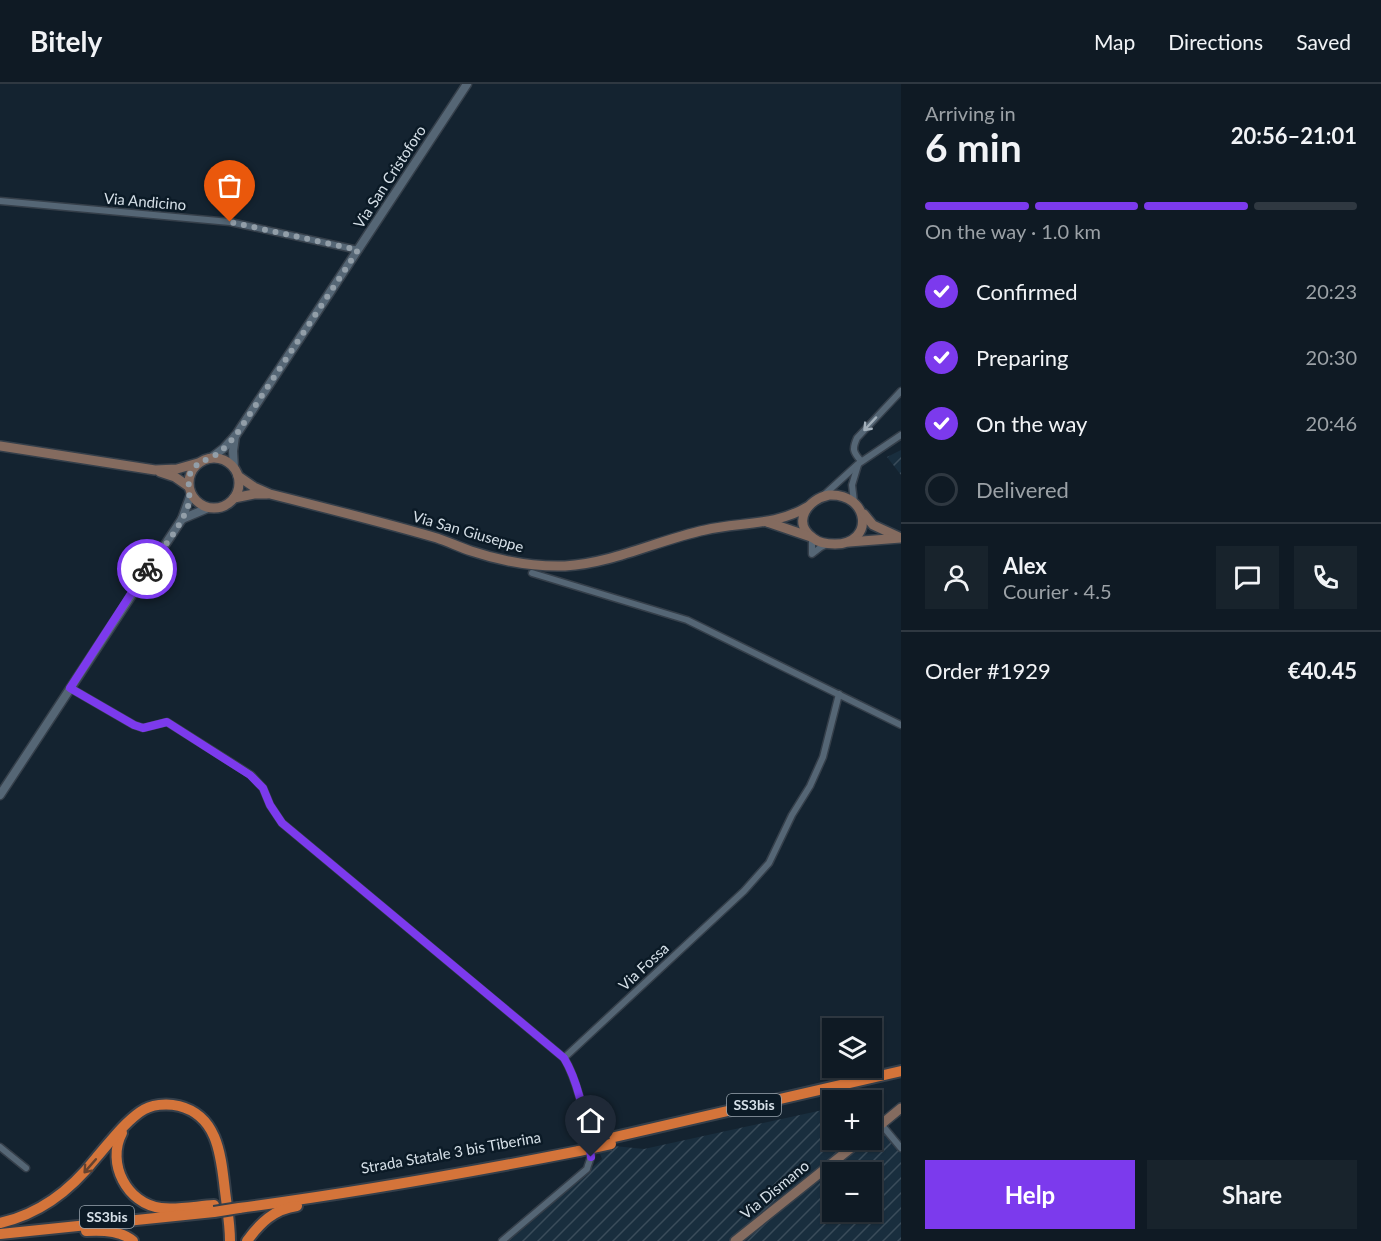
<!DOCTYPE html>
<html lang="en">
<head>
<meta charset="utf-8">
<style>
  body { margin:0; font-family:Lato,sans-serif; background:#18232c; color:#f1f3f6; height:100vh; display:flex; flex-direction:column; font-size:22px; white-space:nowrap }
  * { box-sizing:border-box; margin:0 }
  p { font-size:20px; color:#9ba1a6 }
  .icon { flex:none; width:33px; height:33px; fill:none; stroke:currentColor; stroke-width:2; stroke-linecap:round; stroke-linejoin:round }
  .map { position:relative; flex:1; overflow:hidden }
  .sheet { display:flex; flex-direction:column; background:#0f1a24; width:480px }
  .sheet>* { flex:none }
  .buttons { position:absolute; left:822px; top:934px; display:grid; gap:12px }
  .buttons a { display:grid; place-items:center; width:60px; height:60px; border-radius:0px; background:#0f1a24; box-shadow:0 2px 4px #0004,0 0 0 2px #2f3841; font-size:30px }
  .pin { position:absolute; display:grid; place-items:center; width:51px; height:51px; color:#fff; margin:-62px -26px; border-radius:50% 50% 50% 0; rotate:-45deg; box-shadow:0 0 6px #0007 }
  .pin .icon { rotate:45deg }
  .courier { position:absolute; display:grid; place-items:center; width:60px; height:60px; margin:-30px; border:4px solid #7c3aed; border-radius:50%; background:#fff; color:#222; box-shadow:0 2px 8px #0007 }
  .summary em { font-style:normal; font-weight:700 }
  .summary div { display:flex; flex-direction:column-reverse }
  .summary { display:flex; align-items:center; justify-content:space-between; height:102px; padding:0 24px }
  h1 { font-size:39px; font-weight:700; line-height:45px }
  .bar { display:grid; grid-template-columns:repeat(4,1fr); gap:9px 6px; align-content:center; height:72px; padding:0 24px }
  .bar i { height:8px; border-radius:4px; background:#2f3841 }
  .bar .active { background:#7c3aed }
  .bar p { grid-column:span 4 }
  .line { display:flex; align-items:center; gap:15px; padding:0 24px; border-top:2px solid #2f3841 }
  .line div { flex:1 }
  .round { display:grid; place-items:center; flex:none; width:63px; height:63px; border-radius:0px; background:#18232c }
  ol { padding:0 24px; list-style:none }
  li { display:flex; align-items:center; gap:18px; height:66px }
  li p { margin-inline-start:auto }
  li .icon { padding:6px; border-radius:50%; background:#7c3aed; color:#fff; stroke-width:4 }
  li:last-child { color:#9ba1a6 }
  li i { width:33px; height:33px; border:3px solid #2f3841; border-radius:50% }
  .button { display:flex; gap:12px; margin-top:auto; padding:12px 24px }
  .button a { flex:1; height:69px; border-radius:0px; background:#7c3aed; color:#fff; font-size:24px; font-weight:700; line-height:69px; text-align:center }
  .button a+a { background:#18232c; color:#f1f3f6 }
  header { display:flex; align-items:center; gap:36px; box-sizing:border-box; height:84px; padding:0 30px; background:#0f1a24; border-bottom:2px solid #2f3841 }
  header strong { font-size:28px }
  nav { display:flex; gap:33px; margin-inline-start:auto; font-size:21px }
  main { display:flex; flex:1; min-height:0 }
  .map>svg:first-child { display:block }
  .industrial { fill:url(#industrial-furrows); fill-rule:evenodd }
  .lines { fill:none; stroke-linecap:round; stroke-linejoin:round }
  .minor-casing { stroke:#353f4a; stroke-width:9 }
  .tertiary-casing { stroke:#353f4a; stroke-width:11 }
  .secondary-casing { stroke:#353f4a; stroke-width:12 }
  .trunk-casing { stroke:#353f4a; stroke-width:14 }
  .minor { stroke:#556675; stroke-width:6 }
  .tertiary { stroke:#556675; stroke-width:8 }
  .secondary { stroke:#846b5f; stroke-width:9 }
  .trunk { stroke:#d4743a; stroke-width:10 }
  .trunk-bridge-casing { stroke:#353f4a; stroke-width:14; stroke-linecap:butt }
  .trunk-bridge { stroke:#d4743a; stroke-width:10 }
  .oneway { stroke:#a2afba }
  .oneway2 { stroke:#65422f }
  .done { stroke:#929ea8; stroke-width:6; stroke-dasharray:0 10.8 }
  .route { stroke:#7c3aed; stroke-width:8 }
  .labels { text-anchor:middle; stroke-width:5; stroke-linejoin:round; paint-order:stroke }
  .shield { fill:#0b1a26; stroke:#99a5ae; stroke-width:1.5 }
  .shield-label { font-size:14px; font-weight:bold; fill:#d6e0e8 }
  .street-label { font-size:15px; fill:#d6e0e8; stroke:#0b1a26 }
</style>
</head>
<body>
<header>
<strong>Bitely</strong>
<nav><a>Map</a><a>Directions</a><a>Saved</a></nav>
</header>
<main>
<div class="map">
<svg width="901" height="1157" viewBox="0 0 901 1157">
  <defs>
    <pattern id="industrial-furrows" width="10" height="10" patternUnits="userSpaceOnUse" patternTransform="scale(1.5)"><rect width="10" height="10" fill="#192e3e"/><path d="M-1 1l2-2M0 10L10 0M9 11l2-2" fill="none" stroke="#3a4c5a"/></pattern>
  </defs>
  <rect width="100%" height="100%" fill="#142330"/>
  <g class="industrial">
    <polygon points="901,366 901,391 887,373"/>
    <path d="M875,1015l8,10 -9,9 27,33v90h-395l96,-82 -3,-8 15,-5 30,3 188,-41v32h40v-39h-6zM832,1089h40v39h-40z"/>
  </g>
  <g class="lines">
    <g class="minor-casing">
      <g id="minor">
        <polyline points="0,117 230,138 358,166"/>
        <path d="M861,377c-8,-9 -9,-12 -4,-23l44,-47"/>
        <polyline points="824,411 858,380 901,351"/>
        <polyline points="854,418 852,401 858,381"/>
        <polyline points="812,453 812,470 821,463 827,460"/>
        <polyline points="532,489 687,536 901,641"/>
        <polyline points="70,604 134,641 143,644 167,638 251,691 263,704 270,721 282,739 564,974"/>
        <polyline points="881,1040 901,1064"/>
        <polyline points="0,1063 26,1084"/>
        <path d="M502,1157l85,-72c1,-5 4,-10 4,-14 0,-22 -15,-78 -27,-97l180,-167 25,-28 23,-48 18,-29 13,-29 16,-63"/>
      </g>
    </g>
    <g class="tertiary-casing">
      <g id="tertiary">
        <polyline points="211,374 224,364 236,351 467,0"/>
        <polyline points="234,384 233,367 235,352"/>
        <polyline points="182,435 208,424"/>
        <polyline points="0,711 182,435 191,410"/>
      </g>
    </g>
    <g class="secondary-casing">
      <g id="secondary">
        <polyline points="0,362 155,386 177,385 198,379"/>
        <circle cx="214" cy="399" r="25"/>
        <polyline points="160,388 175,393 188,402"/>
        <path d="M238,392l16,11 16,7c56,14 112,28 167,44 12,4 22,9 34,13 30,10 63,16 94,15 49,-3 93,-26 140,-36 34,-8 71,-4 102,-23"/>
        <path d="M829,411c41,-2 46,49 6,49 -7,0 -16,-1 -22,-6 -22,-16 -5,-39 16,-43z"/>
        <polyline points="234,414 254,410 267,410"/>
        <polyline points="864,430 873,441 899,453"/>
        <polyline points="767,438 811,453"/>
        <polyline points="849,458 901,454"/>
        <polyline points="872,1048 901,1024"/>
        <polyline points="735,1157 861,1056"/>
      </g>
    </g>
    <g class="trunk-casing">
      <g id="trunk">
        <path d="M122,1049c-16,30 5,71 39,75 17,2 36,-2 53,-3"/>
        <polyline points="606,1055 901,987"/>
        <path d="M239,1124c114,-15 227,-35 340,-57"/>
        <path d="M0,1139c40,-9 71,-33 96,-65 14,-16 27,-34 44,-46 11,-8 27,-9 39,-6 40,10 42,52 46,85 2,17 5,33 5,50"/>
        <path d="M86,1147c15,-1 35,-1 47,10"/>
        <polyline points="0,1150 214,1128"/>
        <path d="M247,1157c13,-18 27,-32 50,-35"/>
      </g>
    </g>
    <use href="#minor" class="minor"/>
    <use href="#tertiary" class="tertiary"/>
    <use href="#secondary" class="secondary"/>
    <use href="#trunk" class="trunk"/>
    <g class="trunk-bridge-casing">
      <g id="trunk-bridge">
        <polyline points="579,1067 611,1060"/>
        <polyline points="214,1128 239,1124"/>
      </g>
    </g>
    <use href="#trunk-bridge" class="trunk-bridge"/>
  </g>
  <defs><path id="oneway-shaft" d="M-6 0H5M1.5-3L5.5 0L1.5 3" fill="none" stroke-width="1.6" stroke-linecap="round" stroke-linejoin="round" transform="scale(1.5)"/></defs>
  <use class="oneway" href="#oneway-shaft" transform="translate(870 340) rotate(133)"/>
  <use class="oneway2" href="#oneway-shaft" transform="translate(90 1082) rotate(131)"/>
  <g class="lines">
    <path class="done" d="M147,485c14,-19 33,-40 41,-63 4,-12 -3,-25 4,-36 6,-8 12,-9 20,-13 9,-4 17,-14 24,-22l122,-185 -128,-28"/>
    <path class="route" d="M147,485l-77,119 64,37 9,3 24,-6 83,53 13,13 7,17 12,18 282,235c16,26 23,68 27,99"/>
  </g>
  <g class="labels">
    <g class="shield">
      <rect x="727" y="1010" width="54" height="22" rx="4.5"/>
      <rect x="80" y="1122" width="54" height="22" rx="4.5"/>
    </g>
    <g class="shield-label">
      <text x="754" y="1026">SS3bis</text>
      <text x="107" y="1138">SS3bis</text>
    </g>
    <g class="street-label">
      <text transform="translate(390 93) rotate(-57)" y="5">Via San Cristoforo</text>
      <text transform="translate(145 118) rotate(5)" y="5">Via Andicino</text>
      <text transform="translate(468 448) rotate(16)" y="5">Via San Giuseppe</text>
      <text transform="translate(644 883) rotate(-43)" y="5">Via Fossa</text>
      <text transform="translate(451 1069) rotate(-10)" y="5">Strada Statale 3 bis Tiberina</text>
      <text transform="translate(775 1106) rotate(-39)" y="5">Via Dismano</text>
    </g>
  </g>
</svg>
<div class="buttons">
<a><svg class="icon" aria-label="layers" viewBox="0 0 24 24"><path d="M12 4l9 5-9 5-9-5zM3 14l9 5 9-5"/></svg></a>
<a>+</a>
<a>−</a>
</div>
<div class="pin" style="left:230px;top:138px;background:#ea580c"><svg class="icon" aria-label="bag" viewBox="0 0 24 24"><path d="M5 8h14l-1 12H6zM9 8a3 3 0 0 1 6 0"/></svg></div>
<div class="pin" style="left:591px;top:1073px;background:#1f2937"><svg class="icon" aria-label="home" viewBox="0 0 24 24"><path d="M3 11l9-7 9 7M6 9v11h12V9"/></svg></div>
<div class="courier" style="left:147px;top:485px"><svg class="icon" aria-label="bike" viewBox="0 0 24 24"><circle cx="6" cy="16" r="4"/><circle cx="18" cy="16" r="4"/><path d="M6 16l4-8h5l3 8M10 8l3 8H6M13 5h3"/></svg></div>
</div>
<section class="sheet">
<div class="summary"><div><h1>6 min</h1><p>Arriving in</p></div><em>20:56–21:01</em></div>
<div class="bar"><i class="active"></i><i class="active"></i><i class="active"></i><i></i><p>On the way · 1.0 km</p></div>
<ol>
<li><svg class="icon" aria-label="check" viewBox="0 0 24 24"><path d="M5 12l5 5 9-10"/></svg>Confirmed<p>20:23</p></li>
<li><svg class="icon" aria-label="check" viewBox="0 0 24 24"><path d="M5 12l5 5 9-10"/></svg>Preparing<p>20:30</p></li>
<li><svg class="icon" aria-label="check" viewBox="0 0 24 24"><path d="M5 12l5 5 9-10"/></svg>On the way<p>20:46</p></li>
<li><i></i>Delivered</li>
</ol>
<div class="line" style="height:108px"><a class="round"><svg class="icon" aria-label="person" viewBox="0 0 24 24"><circle cx="12" cy="8" r="4"/><path d="M4 21q1-7 8-7t8 7"/></svg></a><div><b>Alex</b><p>Courier · 4.5</p></div><a class="round"><svg class="icon" aria-label="chat" viewBox="0 0 24 24"><path d="M4 5h16v11H9l-5 4z"/></svg></a><a class="round"><svg class="icon" aria-label="phone" viewBox="0 0 24 24"><path d="M5 4h4l2 5-3 2q2 4 5 5l2-3 5 2v4C11 20 4 13 5 4z"/></svg></a></div>
<div class="line" style="height:78px"><div>Order #1929</div><b>€40.45</b></div>
<div class="button"><a>Help</a><a>Share</a></div>
</section>
</main>
</body>
</html>
